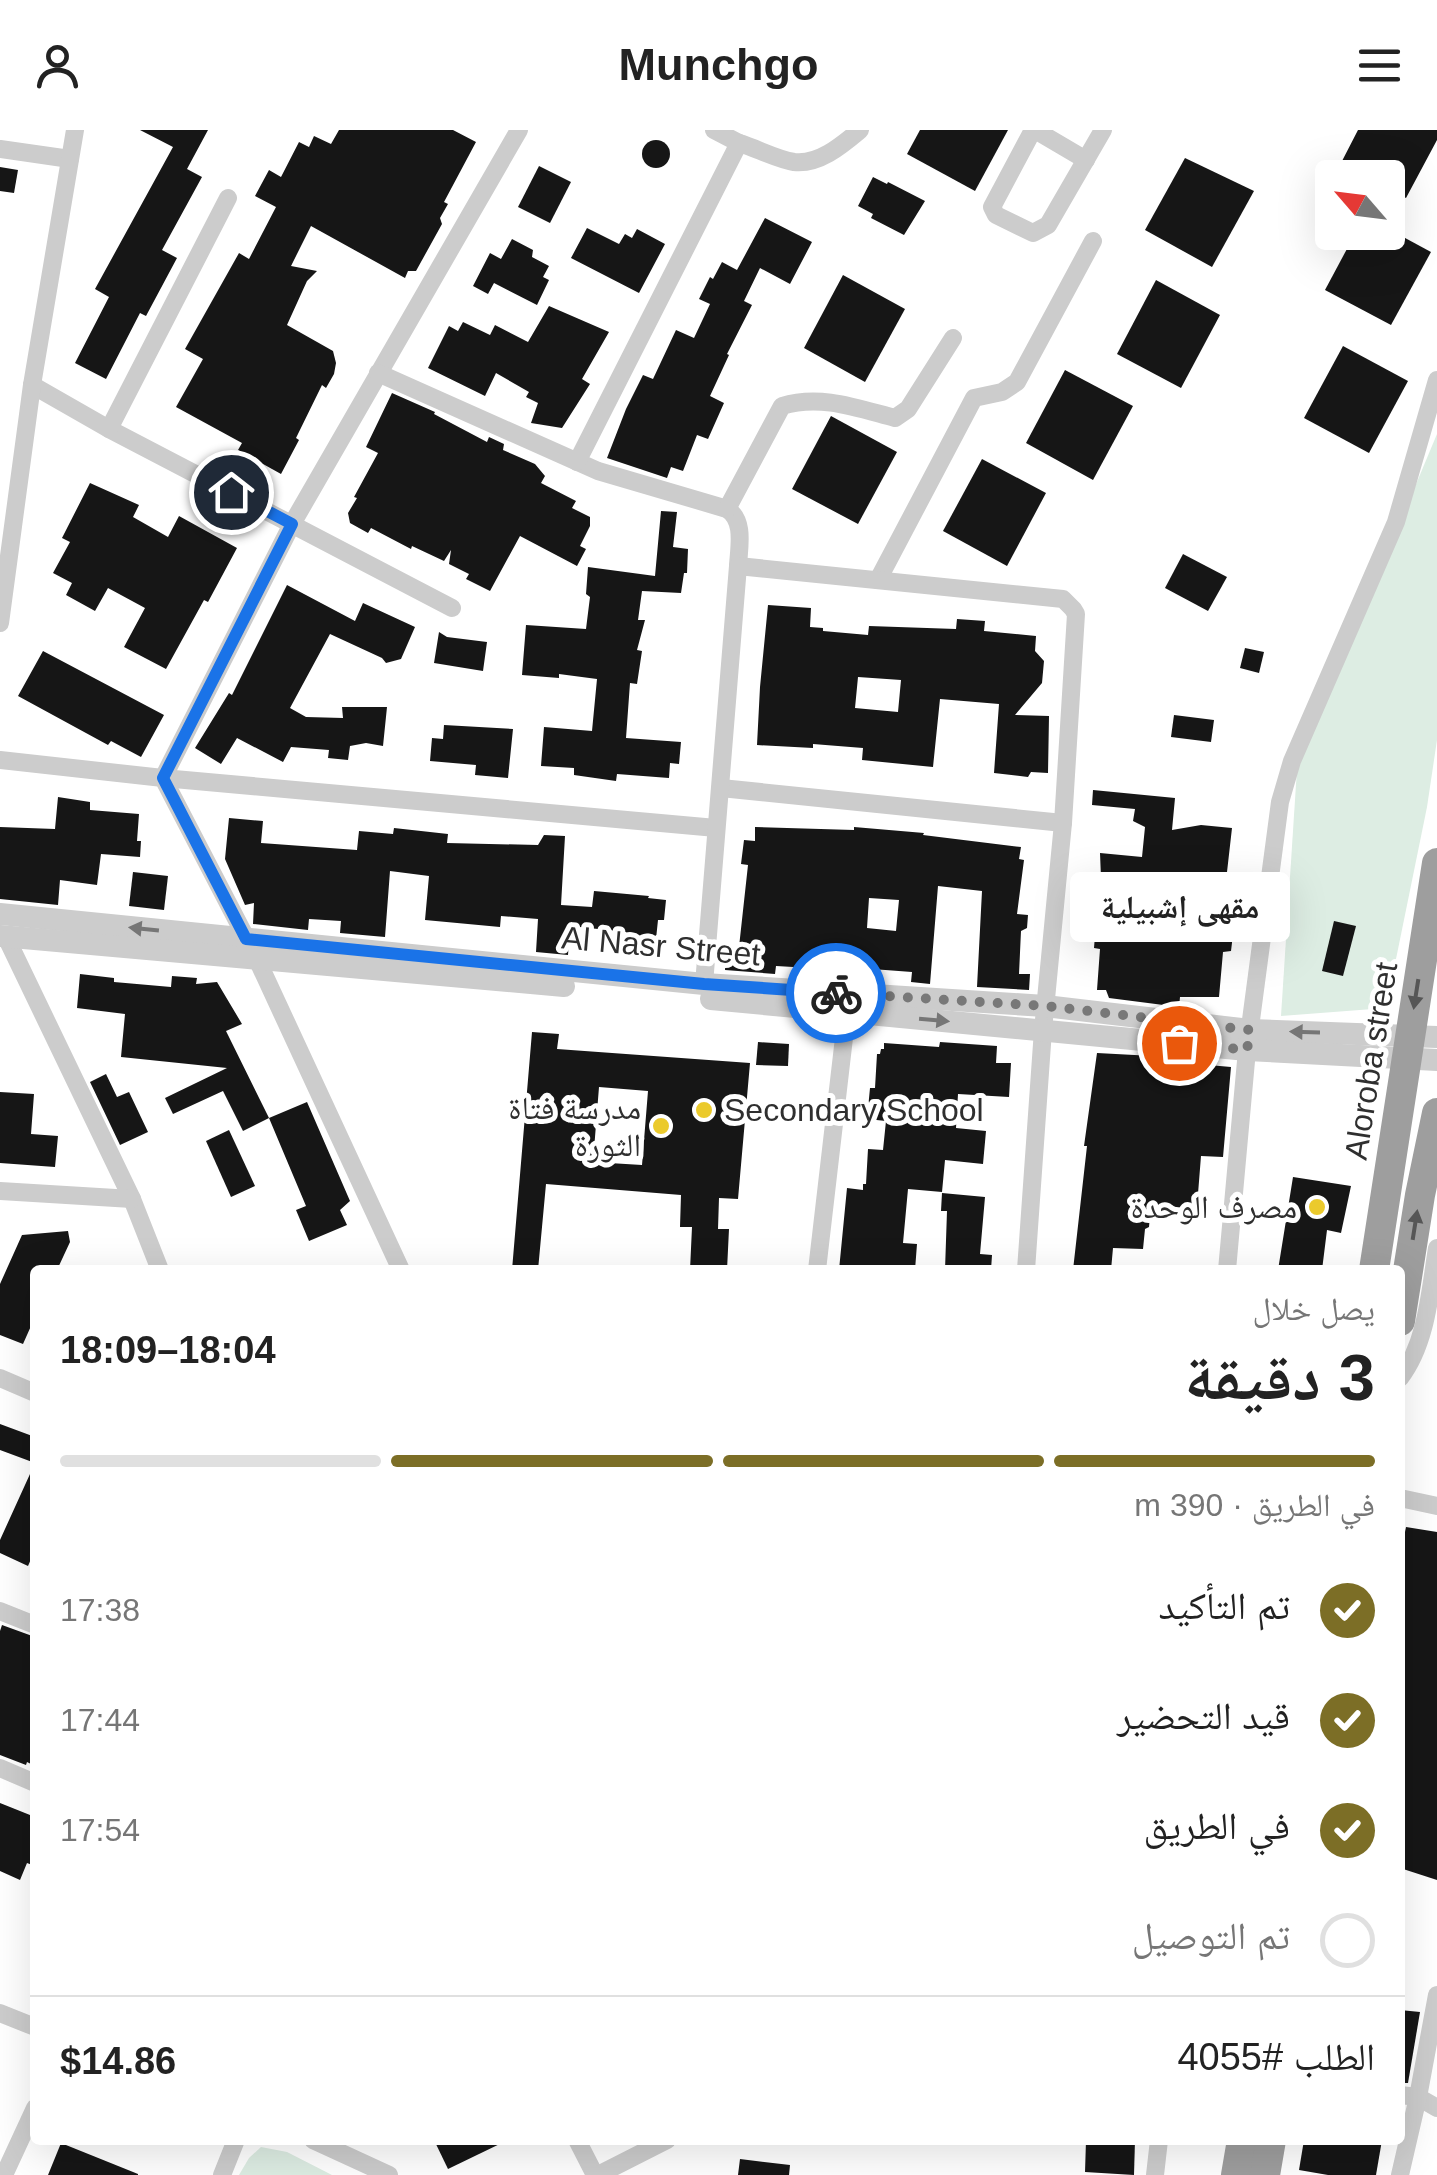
<!DOCTYPE html>
<html lang="ar">
<head>
<meta charset="utf-8">
<style>
  body { margin:0; font-family:Arial,"Noto Naskh Arabic",sans-serif; background:#f2f2f2; color:#222; direction:rtl; height:100vh; display:flex; flex-direction:column; font-size:38px; white-space:nowrap }
  * { box-sizing:border-box; margin:0 }
  p { font-size:32px; color:#767676 }
  .icon { flex:none; width:55px; height:55px; fill:none; stroke:currentColor; stroke-width:2; stroke-linecap:round; stroke-linejoin:round }
  .map { position:relative; flex:1; overflow:hidden; direction:ltr }
  .side { position:absolute; left:30px; top:1135px; width:1375px; height:880px; display:flex; flex-direction:column; background:#fff; border-radius:10px; box-shadow:0 10px 40px #0002; direction:rtl }
  .side>* { flex:none }
  .needle { width:65px; rotate:298deg }
  .buttons { position:absolute; left:1315px; top:30px; display:grid; gap:20px }
  .buttons a { display:grid; place-items:center; width:90px; height:90px; border-radius:10px; background:#fff; box-shadow:0 10px 40px #0002; font-size:50px }
  .pin { position:absolute; display:grid; place-items:center; width:85px; height:85px; color:#fff; margin:-42px; border:5px solid #fff; border-radius:50%; box-shadow:0 2px 10px #0007 }
  .courier { position:absolute; display:grid; place-items:center; width:100px; height:100px; margin:-50px; border:8px solid #1a73e8; border-radius:50%; background:#fff; color:#222; box-shadow:0 2px 12px #0007 }
  .bubble { position:absolute; height:70px; border-radius:10px; background:#fff; box-shadow:0 10px 40px #0002; font-size:32px; font-weight:700; line-height:70px; text-align:center; direction:rtl }
  .head em { font-style:normal; font-weight:700 }
  .head div { display:flex; flex-direction:column-reverse }
  .head { display:flex; align-items:center; justify-content:space-between; height:170px; padding:0 30px }
  h1 { font-size:65px; font-weight:700; line-height:75px }
  .bar { display:grid; grid-template-columns:repeat(4,1fr); gap:15px 10px; align-content:center; height:120px; padding:0 30px }
  .bar i { height:12px; border-radius:8px; background:#e0e0e0 }
  .bar .selected { background:#7c6e26 }
  .bar p { grid-column:span 4 }
  .line { display:flex; align-items:center; gap:25px; padding:0 30px; border-top:2px solid #e0e0e0 }
  .line div { flex:1 }
  ol { padding:0 30px; list-style:none }
  li { display:flex; align-items:center; gap:30px; height:110px }
  li p { margin-inline-start:auto }
  li .icon { padding:10px; border-radius:50%; background:#7c6e26; color:#fff; stroke-width:4 }
  li:last-child { color:#767676 }
  li i { width:55px; height:55px; border:5px solid #e0e0e0; border-radius:50% }
  header { display:flex; justify-content:space-between; align-items:center; height:130px; padding:0 30px; background:#fff; font-size:45px; font-weight:700 }
  .map>svg:first-child { display:block }
  .green { fill:#ddede3 }
  .building { fill:#161616; fill-rule:evenodd }
  .lines { fill:none; stroke-linecap:round; stroke-linejoin:round }
  .minor { stroke:#ccc; stroke-width:18 }
  .tertiary { stroke:#ccc; stroke-width:22 }
  .trunk { stroke:#9e9e9e; stroke-width:30 }
  .oneway { fill:#767676 }
  .oneway2 { fill:#565656 }
  .done { stroke:#787878; stroke-width:10; stroke-dasharray:0 18 }
  .route { stroke:#1a73e8; stroke-width:12 }
  .poi-dot { fill:#ebca2c; stroke:#fff; stroke-width:4 }
  .labels { text-anchor:middle; stroke-width:10; stroke-linejoin:round; paint-order:stroke }
  .street-label { font-size:32px; fill:#2f2f2f; stroke:#fff }
  .poi-label { font-size:32px; fill:#2f2f2f; stroke:#fff; text-anchor:end }
</style>
</head>
<body>
<header><svg class="icon" aria-label="menu" viewBox="0 0 24 24"><path d="M4 6h16M4 12h16M4 18h16"/></svg>Munchgo<svg class="icon" aria-label="person" viewBox="0 0 24 24"><circle cx="12" cy="8" r="4"/><path d="M4 21q1-7 8-7t8 7"/></svg></header>
<div class="map">
<svg width="1437" height="2045" viewBox="0 0 1437 2045">
  <rect width="100%" height="100%" fill="#fff"/>
  <g class="green">
    <polygon points="1437,304 1437,610 1427,677 1386,878 1281,886 1297,639"/>
    <polygon points="261,2017 287,2022 332,2045 239,2045 249,2028"/>
  </g>
  <g class="building">
    <polygon points="140,0 208,0 187,39 202,47 162,120 177,128 146,186 140,183 106,249 75,233 109,167 95,159 173,17"/>
    <polygon points="339,0 453,0 476,12 444,72 448,74 440,88 442,94 416,141 408,141 405,148 311,96 291,136 317,141 307,151 287,195 333,221 336,233 334,244 326,258 322,255 296,308 299,310 281,344 238,320 242,313 176,277 203,229 185,219 239,123 249,129 276,77 255,66 269,40 281,47 299,12 309,17 314,6 331,14"/>
    <polygon points="920,0 1008,0 975,61 907,24"/>
    <polygon points="1358,0 1437,0 1437,10 1406,68 1388,58 1388,48 1368,48 1341,33"/>
    <circle cx="656" cy="24" r="14"/>
    <polygon points="1185,28 1254,61 1212,137 1145,100"/>
    <polygon points="539,36 571,52 550,93 518,77"/>
    <polygon points="0,37 18,40 14,63 0,61"/>
    <polygon points="873,47 887,54 888,52 925,71 904,105 871,88 873,84 858,76"/>
    <polygon points="765,88 812,112 790,154 760,138 744,171 752,175 727,224 729,225 710,266 724,273 708,309 697,305 683,341 671,337 667,348 607,328 626,279 643,245 653,249 676,200 694,208 710,174 699,169 710,147 713,149 722,132 737,140"/>
    <polygon points="587,98 619,114 625,104 632,108 637,99 665,114 639,163 571,128"/>
    <polygon points="1356,102 1394,102 1431,122 1391,195 1325,160"/>
    <polygon points="512,109 533,120 532,127 549,136 543,147 549,150 537,175 494,153 488,164 473,156 490,123 501,129"/>
    <polygon points="843,145 905,179 865,252 804,218"/>
    <polygon points="1156,150 1220,185 1181,258 1117,224"/>
    <polygon points="549,176 609,202 582,249 590,254 562,298 531,293 538,273 526,267 529,262 496,243 485,266 428,238 449,196 458,201 463,192 490,205 495,195 528,212"/>
    <polygon points="1343,216 1408,251 1369,323 1304,288"/>
    <polygon points="1065,240 1133,276 1093,350 1026,313"/>
    <polygon points="392,263 435,282 434,284 487,312 489,307 504,314 503,320 535,334 545,346 541,353 576,371 572,378 590,387 590,396 580,416 586,419 577,436 520,406 490,461 466,449 469,444 449,434 451,420 444,431 412,416 411,419 371,398 368,403 350,393 348,383 357,368 354,367 378,323 366,317"/>
    <polygon points="831,286 897,322 858,394 792,359"/>
    <polygon points="982,329 1046,363 1007,436 943,401"/>
    <polygon points="90,353 139,375 133,387 168,407 179,386 237,418 208,472 204,470 166,539 124,517 145,478 108,458 95,481 66,465 72,453 53,443 70,412 62,408"/>
    <polygon points="661,381 677,382 673,417 688,419 687,443 684,443 681,463 642,461 638,490 645,490 637,520 642,521 637,554 630,553 626,608 681,612 679,634 670,633 669,648 617,644 616,651 574,645 574,638 541,636 544,597 592,601 597,549 559,544 559,548 522,545 526,495 586,499 590,467 586,464 588,437 655,446"/>
    <polygon points="1183,424 1227,447 1208,481 1165,458"/>
    <polygon points="287,455 355,491 363,473 415,497 401,529 386,533 382,528 330,504 290,578 306,587 343,588 342,577 387,577 383,616 366,613 350,616 348,630 328,628 329,620 291,617 283,632 237,608 221,634 195,618 229,563 232,565"/>
    <path d="M768,475l43,3 -1,19 13,1v3l45,4 1,-9 87,3 1,-10 28,2 -1,10 52,5 -1,15 9,10 -2,22 -27,32 34,1 -1,57 -17,-1 -3,5 -34,-4 5,-69 -59,-5 -7,68 -71,-7 1,-12 -50,-4v4l-56,-3 3,-58zM858,547l43,3 -3,32 -43,-4z"/>
    <polygon points="439,502 447,507 487,512 483,541 434,533"/>
    <polygon points="1245,518 1264,522 1259,543 1240,538"/>
    <polygon points="43,521 164,585 141,627 111,611 108,615 18,566"/>
    <polygon points="1174,585 1214,590 1211,612 1171,607"/>
    <polygon points="444,595 513,599 508,648 475,645 476,635 430,631 432,608 443,609"/>
    <polygon points="1093,660 1175,668 1172,700 1201,695 1232,698 1227,742 1232,742 1230,767 1242,767 1241,788 1235,788 1231,821 1223,822 1219,867 1180,867 1179,877 1109,868 1106,860 1097,860 1100,819 1094,818 1097,780 1111,781 1101,748 1100,723 1142,727 1145,697 1133,691 1135,679 1092,675"/>
    <polygon points="58,667 90,672 90,680 139,684 137,711 141,711 140,727 101,724 97,755 60,750 58,775 0,769 0,697 55,699"/>
    <polygon points="229,688 263,691 261,713 357,720 359,701 393,704 394,698 448,704 447,713 538,715 544,705 565,706 561,775 592,777 594,761 649,766 648,768 666,770 664,790 658,790 656,809 650,808 648,815 630,814 626,802 570,796 568,825 536,822 538,789 501,786 500,797 425,790 429,746 390,741 385,807 340,803 341,791 309,789 308,800 253,794 254,773 245,775 225,729"/>
    <path d="M755,697l99,3v-3l70,6 -1,2 98,12 -2,12 5,1 -7,54 11,1 -1,13 -6,3 -2,43h11l-1,16 -52,-3 5,-96 -44,-5 -8,98 -19,-2 1,-10 -40,-3 -1,11 -43,-3v-8l-52,-3 -1,8 -50,-4 1,-24 13,1 9,-82 -7,-1 3,-24 11,1zM869,768l30,2 -3,31 -29,-3z"/>
    <polygon points="133,742 168,746 164,780 129,776"/>
    <polygon points="1334,791 1356,796 1343,846 1322,841"/>
    <polygon points="80,844 114,848 114,852 171,857 172,846 197,848 196,854 217,852 242,894 226,901 269,988 243,1001 223,961 173,984 165,968 227,938 121,927 125,884 77,878"/>
    <path d="M532,902l27,2 -2,15 193,14 -12,136 -19,-1 -1,31h11l-2,41h-37l2,-43h-12l1,-32 -135,-11 -8,86h-26zM599,957l49,4 -6,74 -49,-3z"/>
    <polygon points="758,912 789,914 788,936 756,935"/>
    <polygon points="940,912 997,916 996,933 1011,933 1009,967 958,964 956,998 986,1001 983,1034 945,1030 942,1062 908,1059 903,1113 917,1114 915,1140 839,1140 847,1058 863,1060 863,1054 866,1054 868,1019 883,1020 886,991 867,989 870,958 875,958 877,924 880,924 881,919 884,919 884,913 939,917"/>
    <polygon points="1097,923 1153,926 1152,930 1231,937 1223,1027 1201,1026 1196,1089 1150,1085 1149,1097 1145,1099 1143,1119 1113,1118 1111,1140 1073,1140 1087,1016 1084,1016"/>
    <polygon points="106,944 117,967 129,962 148,1002 120,1015 90,952"/>
    <polygon points="0,962 34,964 31,1004 58,1006 55,1037 0,1033"/>
    <polygon points="307,972 350,1071 340,1080 347,1095 309,1111 296,1080 306,1076 269,988"/>
    <polygon points="229,1000 255,1056 231,1067 206,1011"/>
    <polygon points="1293,1047 1351,1056 1341,1103 1327,1100 1322,1140 1278,1140"/>
    <polygon points="942,1063 985,1067 980,1124 992,1125 991,1140 945,1140 947,1081 941,1081"/>
    <polygon points="68,1101 70,1112 57,1140 35,1140 35,1187 23,1214 0,1205 0,1154 22,1105"/>
    <polygon points="0,1294 35,1307 35,1420 28,1436 0,1423 0,1410 35,1333 0,1320"/>
    <polygon points="1406,1397 1437,1402 1437,1750 1400,1738 1400,1427"/>
    <polygon points="2,1495 35,1507 35,1636 27,1632 26,1635 0,1625 0,1501"/>
    <polygon points="0,1673 35,1687 35,1736 27,1733 20,1750 0,1741"/>
    <polygon points="1400,1880 1420,1882 1408,1953 1400,1953"/>
    <polygon points="434,2010 508,2010 448,2039"/>
    <polygon points="1086,2010 1135,2010 1134,2045 1085,2042"/>
    <polygon points="1304,2010 1382,2010 1376,2045 1328,2045 1299,2040"/>
    <polygon points="61,2013 138,2044 138,2045 48,2045"/>
    <polygon points="740,2029 790,2035 789,2045 738,2045"/>
  </g>
  <g class="lines">
    <g class="minor">
      <polyline points="519,0 292,394 163,648 716,698"/>
      <polyline points="1033,0 992,77 996,85 1033,103 1048,95 1103,0"/>
      <polyline points="1035,0 1086,30"/>
      <path d="M739,13c17,5 37,16 55,19 25,3 48,-17 66,-32"/>
      <polyline points="0,19 70,29"/>
      <path d="M378,243l220,98 129,38c18,11 12,38 11,57"/>
      <polyline points="32,255 109,299 452,478"/>
      <polyline points="109,299 228,68"/>
      <polyline points="577,332 739,13 714,0"/>
      <path d="M727,379l55,-103c38,-12 75,2 113,12l13,-9 45,-71"/>
      <polyline points="878,450 974,268 1002,262 1017,252 1093,111"/>
      <polyline points="0,493 32,255 75,0"/>
      <polyline points="0,630 163,648 256,827 401,1140"/>
      <polyline points="721,658 1063,693"/>
      <polyline points="6,807 132,1069 160,1140"/>
      <polyline points="704,854 738,436 1063,469 1073,479 1076,484 1063,693 1043,900 1026,1140"/>
      <polyline points="0,1061 132,1069"/>
      <polyline points="817,1140 847,882"/>
      <polyline points="1227,1140 1247,920 1280,672 1292,631 1396,392 1437,250"/>
      <polyline points="0,1248 35,1263"/>
      <path d="M1400,1248c27,-35 30,-87 37,-130"/>
      <polyline points="1400,1368 1437,1376"/>
      <polyline points="0,1481 35,1495"/>
      <polyline points="0,1638 35,1653"/>
      <polyline points="0,1883 35,1897"/>
      <polyline points="1400,1965 1418,1967 1437,1978"/>
      <polyline points="313,2010 389,2045"/>
      <polyline points="577,2010 595,2045"/>
      <polyline points="4,2045 35,1978"/>
      <polyline points="222,2045 236,2010"/>
      <polyline points="598,2045 667,2010"/>
      <polyline points="1155,2045 1159,2010"/>
      <polyline points="1400,2045 1418,1967 1437,1865"/>
    </g>
    <g class="tertiary">
      <polyline points="0,784 704,854 1045,876 1250,900 1437,907"/>
      <polyline points="0,806 564,856"/>
      <polyline points="711,869 1247,920 1437,930"/>
    </g>
    <g class="trunk">
      <polyline points="1374,1140 1437,733"/>
      <polyline points="1400,1191 1420,1065 1437,983"/>
      <polyline points="1236,2045 1242,2010"/>
      <polyline points="1265,2045 1271,2010"/>
    </g>
  </g>
  <defs><path id="oneway-solid" d="M-6-.8H1V-3.2L6.5 0L1 3.2V.8H-6Z" transform="scale(2.5)"/></defs>
  <g class="oneway">
    <use href="#oneway-solid" transform="translate(144 799) rotate(-174)"/>
    <use href="#oneway-solid" transform="translate(934 890) rotate(5)"/>
    <use href="#oneway-solid" transform="translate(1305 902) rotate(-178)"/>
  </g>
  <g class="oneway2">
    <use href="#oneway-solid" transform="translate(1416 864) rotate(99)"/>
    <use href="#oneway-solid" transform="translate(1415 1095) rotate(-81)"/>
  </g>
  <g class="lines">
    <polyline class="done" points="836,863 1046,876 1250,900 1247,920 1179,913"/>
    <polyline class="route" points="231,362 292,394 163,648 246,809 704,854 836,863"/>
  </g>
  <g class="poi-dot">
    <circle cx="704" cy="980" r="10"/>
    <circle cx="661" cy="996" r="10"/>
    <circle cx="1317" cy="1077" r="10"/>
  </g>
  <g class="labels">
    <g class="street-label">
      <text transform="translate(661 816) rotate(5)" y="11">Al Nasr Street</text>
      <text transform="translate(1371 931) rotate(-81)" y="11">Aloroba street</text>
    </g>
    <g class="poi-label">
      <text x="641" y="989">مدرسة فتاة<tspan x="641" dy="37">الثورة</tspan></text>
      <text x="724" y="991" text-anchor="start">Secondary School</text>
      <text x="1297" y="1088">مصرف الوحدة</text>
    </g>
  </g>
</svg>
<div class="buttons">
<a><svg class="needle" viewBox="-14 -14 28 28"><path d="M0-13l5 13h-10z" fill="#e53935"/><path d="M0 13l5-13h-10z" fill="#767676"/></svg></a>
</div>
<div class="pin" style="left:1179px;top:913px;background:#ea580c"><svg class="icon" aria-label="bag" viewBox="0 0 24 24"><path d="M5 8h14l-1 12H6zM9 8a3 3 0 0 1 6 0"/></svg></div>
<div class="pin" style="left:231px;top:362px;background:#1f2937"><svg class="icon" aria-label="home" viewBox="0 0 24 24"><path d="M3 11l9-7 9 7M6 9v11h12V9"/></svg></div>
<div class="courier" style="left:836px;top:863px"><svg class="icon" aria-label="bike" viewBox="0 0 24 24"><circle cx="6" cy="16" r="4"/><circle cx="18" cy="16" r="4"/><path d="M6 16l4-8h5l3 8M10 8l3 8H6M13 5h3"/></svg></div>
<div class="bubble" style="left:1070px;top:742px;width:220px">مقهى إشبيلية</div>
<section class="side">
<div class="head"><div><h1>3 دقيقة</h1><p>يصل خلال</p></div><em>18:04–18:09</em></div>
<div class="bar"><i class="selected"></i><i class="selected"></i><i class="selected"></i><i></i><p>في الطريق · 390 m</p></div>
<ol>
<li><svg class="icon" aria-label="check" viewBox="0 0 24 24"><path d="M5 12l5 5 9-10"/></svg>تم التأكيد<p>17:38</p></li>
<li><svg class="icon" aria-label="check" viewBox="0 0 24 24"><path d="M5 12l5 5 9-10"/></svg>قيد التحضير<p>17:44</p></li>
<li><svg class="icon" aria-label="check" viewBox="0 0 24 24"><path d="M5 12l5 5 9-10"/></svg>في الطريق<p>17:54</p></li>
<li><i></i>تم التوصيل</li>
</ol>
<div class="line" style="height:130px"><div>الطلب #4055</div><b>$14.86</b></div>
</section>
</div>
</body>
</html>
